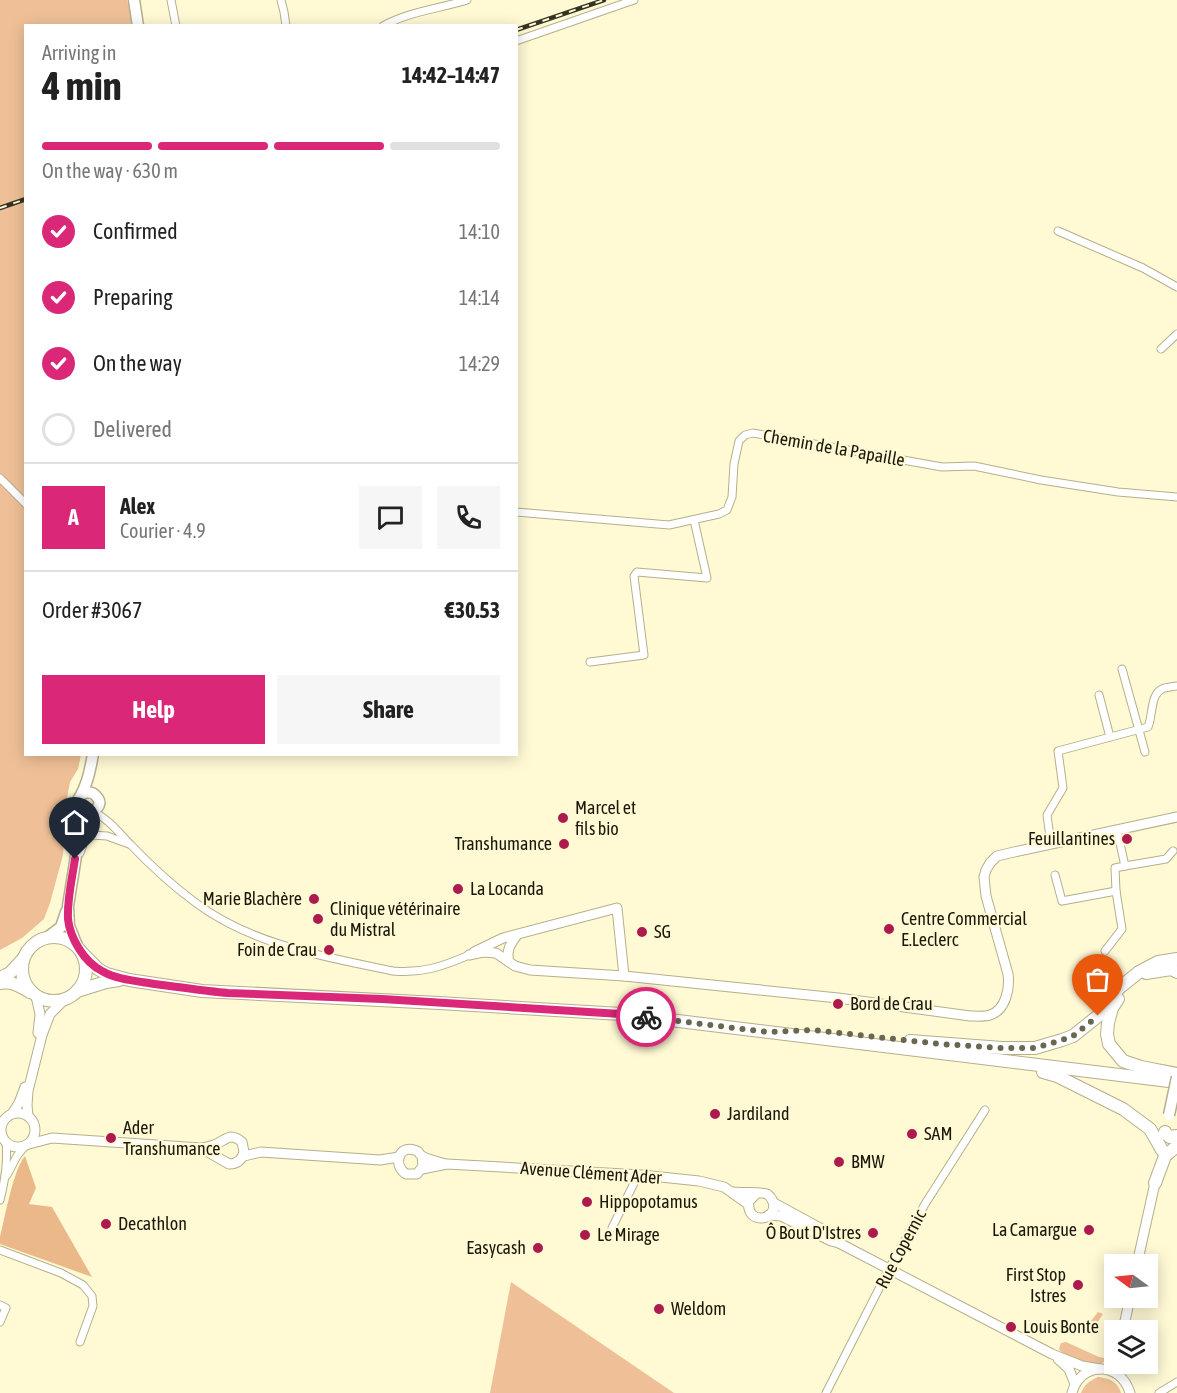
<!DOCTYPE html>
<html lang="en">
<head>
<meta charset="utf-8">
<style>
  body { margin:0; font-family:"Asap Condensed",sans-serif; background:#f6f6f6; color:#222; height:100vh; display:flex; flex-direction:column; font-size:22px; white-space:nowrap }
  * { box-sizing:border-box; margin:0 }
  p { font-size:20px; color:#767676 }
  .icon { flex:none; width:33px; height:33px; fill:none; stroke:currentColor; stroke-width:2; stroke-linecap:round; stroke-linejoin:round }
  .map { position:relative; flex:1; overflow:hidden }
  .panel { position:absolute; left:24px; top:24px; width:494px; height:732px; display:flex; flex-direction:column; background:#fff; border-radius:0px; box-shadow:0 3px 15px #0003 }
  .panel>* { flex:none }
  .needle { width:39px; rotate:285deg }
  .tools { position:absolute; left:1104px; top:1254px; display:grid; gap:12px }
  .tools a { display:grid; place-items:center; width:54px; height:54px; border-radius:0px; background:#fff; box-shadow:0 3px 15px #0003; font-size:30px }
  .pin { position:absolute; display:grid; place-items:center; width:51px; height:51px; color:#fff; margin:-62px -26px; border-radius:50% 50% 50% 0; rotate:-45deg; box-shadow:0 0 6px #0007 }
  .pin .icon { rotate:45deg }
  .courier { position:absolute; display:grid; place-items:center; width:60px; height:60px; margin:-30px; border:4px solid #db2777; border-radius:50%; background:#fff; color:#222; box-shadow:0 2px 8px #0007 }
  .headline em { font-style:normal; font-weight:700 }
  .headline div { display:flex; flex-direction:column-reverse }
  .headline { display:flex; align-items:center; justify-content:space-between; height:102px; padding:0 18px }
  h1 { font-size:39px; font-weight:700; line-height:45px }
  .bar { display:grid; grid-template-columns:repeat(4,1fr); gap:9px 6px; align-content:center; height:72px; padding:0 18px }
  .bar i { height:8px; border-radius:4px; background:#e0e0e0 }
  .bar .on { background:#db2777 }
  .bar p { grid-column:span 4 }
  .line { display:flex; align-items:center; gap:15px; padding:0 18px; border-top:2px solid #e0e0e0 }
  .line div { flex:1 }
  .round { display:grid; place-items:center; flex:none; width:63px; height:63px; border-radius:0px; background:#f6f6f6 }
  ol { padding:0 18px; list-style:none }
  li { display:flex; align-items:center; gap:18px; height:66px }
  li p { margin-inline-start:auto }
  li .icon { padding:6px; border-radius:50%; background:#db2777; color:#fff; stroke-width:4 }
  li:last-child { color:#767676 }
  li i { width:33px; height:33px; border:3px solid #e0e0e0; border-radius:50% }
  .action { display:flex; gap:12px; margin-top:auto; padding:12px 18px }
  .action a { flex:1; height:69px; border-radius:0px; background:#db2777; color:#fff; font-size:24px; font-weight:700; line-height:69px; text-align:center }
  .action a+a { background:#f6f6f6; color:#222 }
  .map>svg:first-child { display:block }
  .green { fill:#efc097 }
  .forest { fill:#ebb889 }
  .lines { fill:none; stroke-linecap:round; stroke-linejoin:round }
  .minor-casing { stroke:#b5af8c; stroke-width:9 }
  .tertiary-casing { stroke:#b5af8c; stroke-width:11 }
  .secondary-casing { stroke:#b5af8c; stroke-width:13 }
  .primary-casing { stroke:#b5af8c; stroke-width:14 }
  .minor { stroke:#fff; stroke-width:7 }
  .tertiary { stroke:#fff; stroke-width:9 }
  .secondary { stroke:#fff; stroke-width:10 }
  .primary { stroke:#fff; stroke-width:12 }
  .rail-casing { stroke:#353323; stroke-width:4.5 }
  .rail { stroke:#fff9d4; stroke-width:2; stroke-dasharray:7; stroke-linecap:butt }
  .secondary-bridge-casing { stroke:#b5af8c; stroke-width:13; stroke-linecap:butt }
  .secondary-bridge { stroke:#fff; stroke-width:10 }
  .done { stroke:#6a6751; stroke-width:6; stroke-dasharray:0 10.8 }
  .route { stroke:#db2777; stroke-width:8 }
  .poi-dot { fill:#ad1b4e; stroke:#fff9d4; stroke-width:2 }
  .labels { text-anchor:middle; stroke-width:4.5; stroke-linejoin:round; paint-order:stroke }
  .street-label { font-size:18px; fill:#1a180b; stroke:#fff9d4 }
  .poi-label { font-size:18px; fill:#1a180b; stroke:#fff9d4; text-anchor:start }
</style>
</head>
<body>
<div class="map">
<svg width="1177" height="1393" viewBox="0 0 1177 1393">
  <rect width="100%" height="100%" fill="#fff9d4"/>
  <g class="green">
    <polygon points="0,0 127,0 134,25 26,26 26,754 81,755 78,769 70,782 65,809 63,855 50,903 44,919 22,938 0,950"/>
    <polygon points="511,1282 674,1393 490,1393"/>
    <polygon points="1098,1312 1103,1314 1090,1334 1086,1335 1072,1330 1072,1327 1087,1326"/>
    <path d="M1117,1324l2,1 -2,5h-3c0,15 -4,39 -25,35 -4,-1 -9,-4 -14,-6 -6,-3 -12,-4 -16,-10l2,-6 5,-1 33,15 5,1 5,-17z"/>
    <path d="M1098,1377c11,1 20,5 23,16h-40c4,-9 8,-12 17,-16z"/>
  </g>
  <path class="forest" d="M25,1156l11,32 -7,16 23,3 40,70 -92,-33v-7c5,-19 13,-67 25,-81z"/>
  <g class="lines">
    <g class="minor-casing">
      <g id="minor">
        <polyline points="171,0 176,26"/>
        <polyline points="281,0 284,12 286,26"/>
        <path d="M383,26c27,-15 56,-17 84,-26"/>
        <polyline points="516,41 634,0"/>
        <polyline points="1058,231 1143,268 1177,287"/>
        <polyline points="1161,349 1177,334"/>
        <polyline points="0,478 26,504"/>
        <polyline points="516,512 669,525 719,514 727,510 732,497 734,464 739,441 745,435 753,433 942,467 974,466 1041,480 1118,492 1177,497"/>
        <polyline points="590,662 644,655 634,576 637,572 707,578 694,520"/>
        <polyline points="1122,669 1145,752"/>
        <polyline points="1099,695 1110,737"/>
        <path d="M94,812c17,9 24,20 37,33 20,21 42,41 65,58 56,42 130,54 197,68 28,3 51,-5 76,-16"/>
        <path d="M1051,844l-4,-29 16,-27 -5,-37 90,-24c5,-11 2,-32 14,-38 4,-2 10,-2 15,-3"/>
        <polyline points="80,853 84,842 92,835 107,836 129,844"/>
        <polyline points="1125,866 1166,859 1173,851"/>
        <polyline points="1055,875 1062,901 1116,891"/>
        <polyline points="1105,951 1122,929 1116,891 1115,868 1125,866 1117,830"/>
        <polyline points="0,1121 4,1120"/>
        <polyline points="7,1175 17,1156 25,1146"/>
        <path d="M0,1200c5,-19 8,-37 6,-57"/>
        <polyline points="612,1228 638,1175"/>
        <polyline points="0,1250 61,1273 83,1285 92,1296 93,1306 80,1342"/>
        <polyline points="0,1305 6,1308 0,1322"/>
        <polyline points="826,1393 889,1269 925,1204 985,1110"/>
        <polyline points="1159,1393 1177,1382"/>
      </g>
    </g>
    <g class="tertiary-casing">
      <g id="tertiary">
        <polyline points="474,952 503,938 617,908 624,976"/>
        <path d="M469,955l14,-3 13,1 19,13 15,4 94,6 214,22 132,18c6,0 14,1 20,-1 16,-5 20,-27 18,-41l-22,-78 -2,-19 2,-7 4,-7 7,-7 17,-4 163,-35"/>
        <path d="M509,962c-3,-11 1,-18 8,-27"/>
        <polyline points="36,996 40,1014 38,1033"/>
        <circle cx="18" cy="1130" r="17"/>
        <polyline points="12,1114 19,1103 25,1087"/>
        <polyline points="28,1116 27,1105 28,1091 42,1035 50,1014 64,1000"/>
        <path d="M29,1144l23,-6 149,10c6,-1 13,-2 19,-6 9,-5 12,-8 22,0l2,10c-2,8 -7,12 -15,12l-28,-16"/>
        <polyline points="244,1156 261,1152 380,1160 399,1157"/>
        <path d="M422,1156l1,10 -6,8h-11c-13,-8 -8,-29 8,-24 8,2 2,2 8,6 6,4 16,5 23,8"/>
        <polyline points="422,1169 447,1164 642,1175 699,1181 724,1187 748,1204"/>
        <path d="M733,1192c7,1 30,0 34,2 3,2 5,5 6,8 6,19 -28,24 -24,-1l7,-7"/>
        <polyline points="774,1203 833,1235 839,1243"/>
        <polyline points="769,1215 781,1216 831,1241 839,1243 1052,1354 1082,1366 1100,1369"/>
        <polyline points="1137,1264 1155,1183"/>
        <polyline points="1123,1330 1130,1298"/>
        <polyline points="1058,1359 1069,1369 1075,1384"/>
        <polyline points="1119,1364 1120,1375"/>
        <polyline points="1107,1369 1114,1357"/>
        <path d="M1072,1393c8,-32 49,-32 58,0"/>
      </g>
    </g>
    <g class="secondary-casing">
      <g id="secondary">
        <polyline points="134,0 138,26"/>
        <path d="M81,829c3,-4 5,-10 8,-13 5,-6 16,-11 7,-20 -4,-5 -9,-4 -14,-2"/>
        <polyline points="48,937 61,927 66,912"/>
        <path d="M78,948l-9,-22 -1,-20 12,-75 1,-20 -2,-3 -1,-8c9,-14 12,-29 15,-46"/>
      </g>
    </g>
    <g class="primary-casing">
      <g id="primary">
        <circle cx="54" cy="969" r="32"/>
        <polyline points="82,953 98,969 107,974 129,980 202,991 439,1003 621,1014 1177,1082"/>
        <polyline points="1146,973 1171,969 1177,972"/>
        <polyline points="0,978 10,973 23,959"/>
        <path d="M0,983c12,-2 20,3 30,9"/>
        <polyline points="77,991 106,982 119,980"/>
        <polyline points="1118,999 1112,1008 1108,1023 1107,1034 1109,1044 1123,1061 1141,1067 1177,1074"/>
        <polyline points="910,1041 1002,1048 1035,1048 1062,1040 1073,1036 1098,1016 1119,988 1139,972 1158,962 1177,959"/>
        <polyline points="1043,1072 1057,1076 1123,1109 1150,1129 1162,1150"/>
        <polyline points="1165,1132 1165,1133 1170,1137 1177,1136"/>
        <polyline points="1155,1183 1165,1156 1177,1146"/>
      </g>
    </g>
    <use href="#minor" class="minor"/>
    <use href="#tertiary" class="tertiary"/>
    <use href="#secondary" class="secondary"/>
    <use href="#primary" class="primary"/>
    <g class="rail-casing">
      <g id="rail">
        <polyline points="516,30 604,0"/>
        <polyline points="0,208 26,199"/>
      </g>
    </g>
    <use href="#rail" class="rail"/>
    <g class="secondary-bridge-casing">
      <polyline id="secondary-bridge" points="1169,1115 1177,1077"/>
    </g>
    <use href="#secondary-bridge" class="secondary-bridge"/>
  </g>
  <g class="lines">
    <polyline class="done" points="646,1017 767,1032 813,1030 940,1044 1002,1048 1035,1048 1062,1040 1073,1036 1098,1016"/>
    <path class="route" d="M75,859c-3,20 -8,40 -7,60 2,19 16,43 34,52 15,9 36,10 53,13 25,3 49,7 73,9l154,6 239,15 25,3"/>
  </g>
  <g class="poi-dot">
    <circle cx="563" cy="818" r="6"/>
    <circle cx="1127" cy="839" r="6"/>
    <circle cx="564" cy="844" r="6"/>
    <circle cx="458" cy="889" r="6"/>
    <circle cx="314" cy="899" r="6"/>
    <circle cx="318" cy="919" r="6"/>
    <circle cx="889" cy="929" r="6"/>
    <circle cx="642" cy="932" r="6"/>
    <circle cx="329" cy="950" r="6"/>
    <circle cx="838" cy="1004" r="6"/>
    <circle cx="715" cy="1114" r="6"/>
    <circle cx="912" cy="1134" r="6"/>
    <circle cx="111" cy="1138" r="6"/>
    <circle cx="839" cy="1162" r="6"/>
    <circle cx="587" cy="1202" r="6"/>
    <circle cx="106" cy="1224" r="6"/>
    <circle cx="1089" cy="1230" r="6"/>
    <circle cx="873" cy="1233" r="6"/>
    <circle cx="585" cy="1235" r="6"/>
    <circle cx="538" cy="1248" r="6"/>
    <circle cx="1078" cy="1285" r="6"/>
    <circle cx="659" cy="1309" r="6"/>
    <circle cx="1011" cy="1327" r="6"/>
  </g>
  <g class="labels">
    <g class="street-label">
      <text transform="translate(834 448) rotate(10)" y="6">Chemin de la Papaille</text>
      <text transform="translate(591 1173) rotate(4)" y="6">Avenue Clément Ader</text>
      <text transform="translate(901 1249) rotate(-62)" y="6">Rue Copernic</text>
    </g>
    <g class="poi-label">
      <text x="575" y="814">Marcel et<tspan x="575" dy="21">fils bio</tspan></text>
      <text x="1115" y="845" text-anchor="end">Feuillantines</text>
      <text x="552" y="850" text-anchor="end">Transhumance</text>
      <text x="470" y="895">La Locanda</text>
      <text x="302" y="905" text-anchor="end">Marie Blachère</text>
      <text x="330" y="915">Clinique vétérinaire<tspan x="330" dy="21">du Mistral</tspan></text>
      <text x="901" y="925">Centre Commercial<tspan x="901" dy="21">E.Leclerc</tspan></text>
      <text x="654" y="938">SG</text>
      <text x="317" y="956" text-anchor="end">Foin de Crau</text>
      <text x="850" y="1010">Bord de Crau</text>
      <text x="727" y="1120">Jardiland</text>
      <text x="123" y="1134">Ader<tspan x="123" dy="21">Transhumance</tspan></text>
      <text x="924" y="1140">SAM</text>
      <text x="851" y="1168">BMW</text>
      <text x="599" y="1208">Hippopotamus</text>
      <text x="118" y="1230">Decathlon</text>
      <text x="1077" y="1236" text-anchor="end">La Camargue</text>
      <text x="861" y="1239" text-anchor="end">Ô Bout D'Istres</text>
      <text x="597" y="1241">Le Mirage</text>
      <text x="526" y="1254" text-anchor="end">Easycash</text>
      <text x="1066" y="1281" text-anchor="end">First Stop<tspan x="1066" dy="21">Istres</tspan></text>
      <text x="671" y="1315">Weldom</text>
      <text x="1023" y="1333">Louis Bonte</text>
    </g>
  </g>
</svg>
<div class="tools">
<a><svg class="needle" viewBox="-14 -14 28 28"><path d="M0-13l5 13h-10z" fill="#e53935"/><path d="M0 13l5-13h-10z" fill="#767676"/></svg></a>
<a><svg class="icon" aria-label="layers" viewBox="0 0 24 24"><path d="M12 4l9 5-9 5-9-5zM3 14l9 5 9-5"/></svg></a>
</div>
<div class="pin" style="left:1098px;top:1016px;background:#ea580c"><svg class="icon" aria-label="bag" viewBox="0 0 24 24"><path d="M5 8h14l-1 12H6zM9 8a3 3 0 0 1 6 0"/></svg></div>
<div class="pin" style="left:75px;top:859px;background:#1f2937"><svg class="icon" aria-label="home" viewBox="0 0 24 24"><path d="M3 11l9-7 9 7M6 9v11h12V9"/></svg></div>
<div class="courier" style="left:646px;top:1017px"><svg class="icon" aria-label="bike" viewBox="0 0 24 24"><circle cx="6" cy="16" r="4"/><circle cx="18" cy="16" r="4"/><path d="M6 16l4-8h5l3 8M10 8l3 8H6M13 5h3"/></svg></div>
<section class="panel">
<div class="headline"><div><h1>4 min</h1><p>Arriving in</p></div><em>14:42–14:47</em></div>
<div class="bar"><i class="on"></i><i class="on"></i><i class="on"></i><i></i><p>On the way · 630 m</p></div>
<ol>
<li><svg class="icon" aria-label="check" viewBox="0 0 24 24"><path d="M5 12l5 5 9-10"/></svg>Confirmed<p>14:10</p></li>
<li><svg class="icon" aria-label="check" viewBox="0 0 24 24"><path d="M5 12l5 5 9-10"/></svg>Preparing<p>14:14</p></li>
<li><svg class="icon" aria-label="check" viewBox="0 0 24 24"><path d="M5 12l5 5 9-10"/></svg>On the way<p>14:29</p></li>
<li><i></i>Delivered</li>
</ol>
<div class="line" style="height:108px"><b class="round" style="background:#db2777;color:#fff">A</b><div><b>Alex</b><p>Courier · 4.9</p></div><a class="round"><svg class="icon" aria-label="chat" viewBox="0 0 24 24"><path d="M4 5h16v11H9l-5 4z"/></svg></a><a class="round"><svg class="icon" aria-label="phone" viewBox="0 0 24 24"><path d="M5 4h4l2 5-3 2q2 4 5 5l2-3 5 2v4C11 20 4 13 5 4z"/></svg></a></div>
<div class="line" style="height:78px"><div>Order #3067</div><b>€30.53</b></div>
<div class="action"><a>Help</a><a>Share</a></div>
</section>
</div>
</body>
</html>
